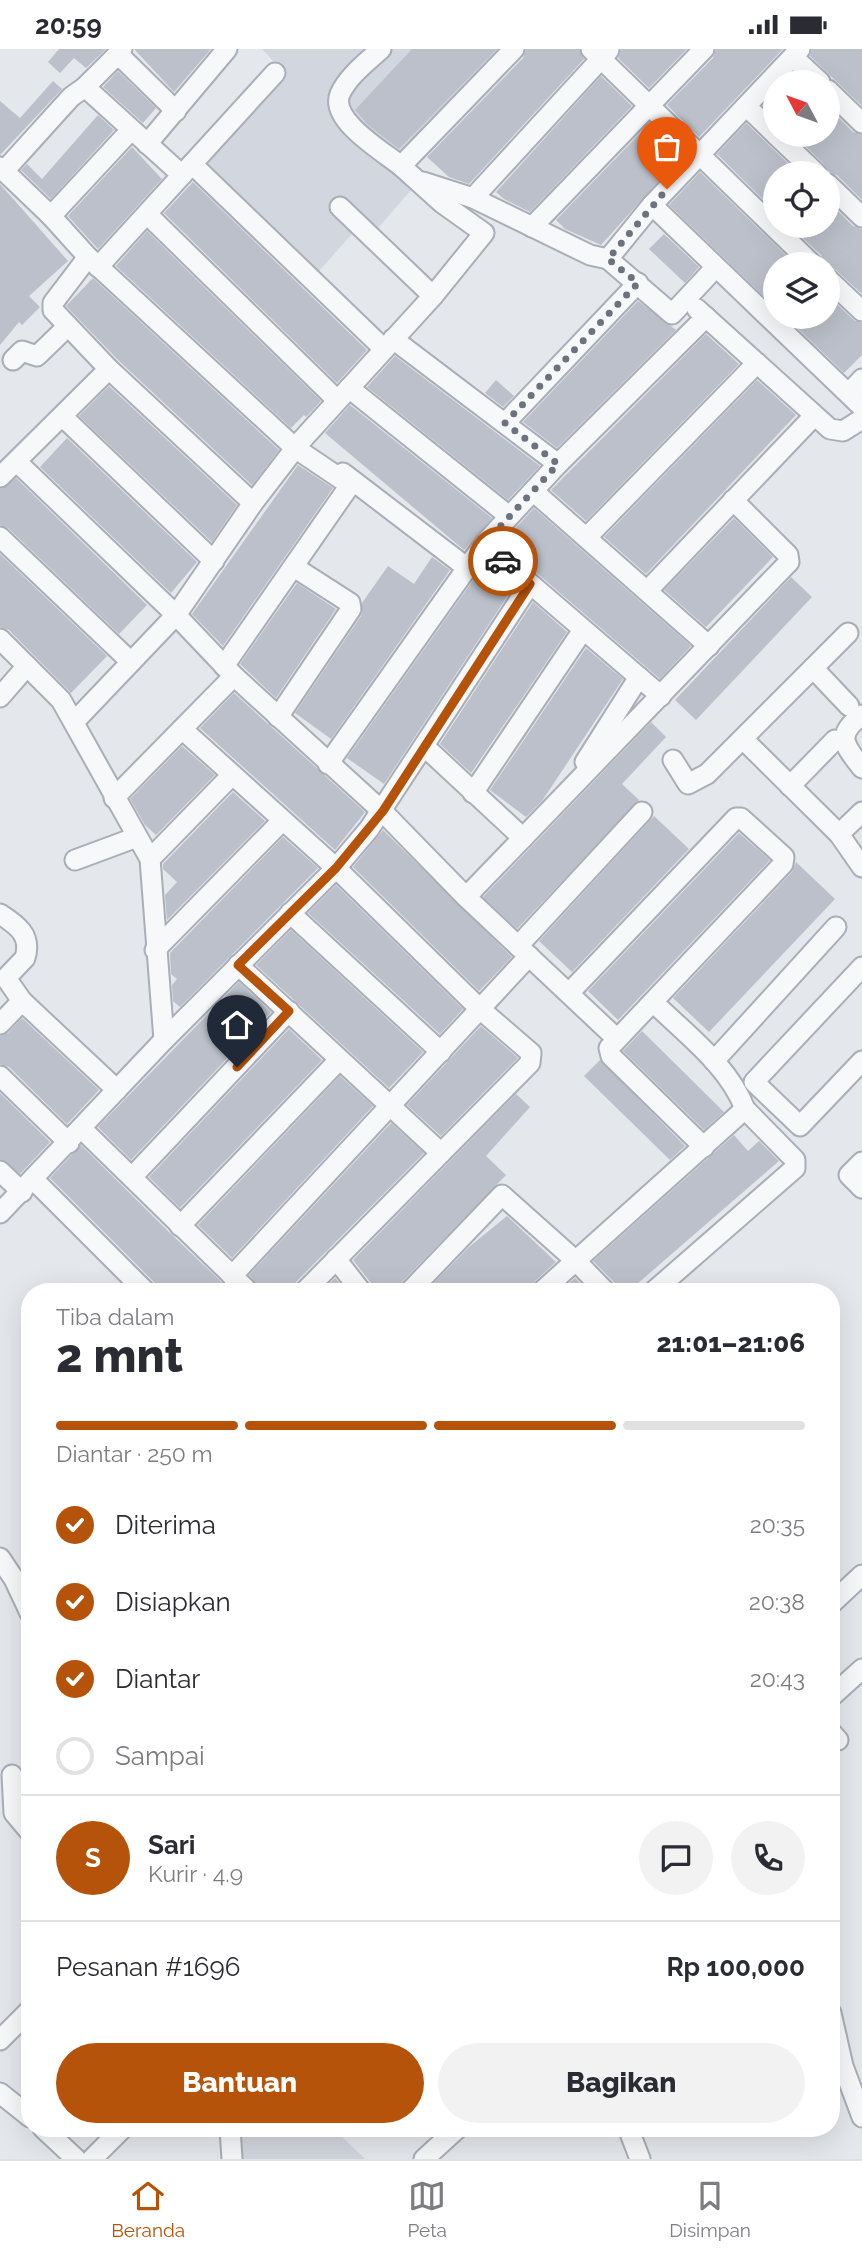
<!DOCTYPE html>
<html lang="id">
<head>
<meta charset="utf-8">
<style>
  body { margin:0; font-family:Raleway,sans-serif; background:#f2f2f3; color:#2b2b33; height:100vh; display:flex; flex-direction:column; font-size:26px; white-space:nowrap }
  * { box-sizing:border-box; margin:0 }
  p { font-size:23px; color:#7c7c81 }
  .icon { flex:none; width:38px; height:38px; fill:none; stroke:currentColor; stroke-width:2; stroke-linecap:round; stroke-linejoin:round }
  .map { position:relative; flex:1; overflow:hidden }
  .side { position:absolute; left:21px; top:1234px; width:819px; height:854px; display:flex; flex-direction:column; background:#fff; border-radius:28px; box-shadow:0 7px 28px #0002 }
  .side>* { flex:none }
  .needle { width:46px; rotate:311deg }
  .tools { position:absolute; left:763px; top:21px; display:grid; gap:14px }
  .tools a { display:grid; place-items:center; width:77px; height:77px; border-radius:50%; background:#fff; box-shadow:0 7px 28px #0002; font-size:35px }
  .pin { position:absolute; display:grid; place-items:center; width:60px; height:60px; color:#fff; margin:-72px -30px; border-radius:50% 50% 50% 0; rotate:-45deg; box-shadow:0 0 7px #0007 }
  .pin .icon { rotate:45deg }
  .courier { position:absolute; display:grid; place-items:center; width:70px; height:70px; margin:-35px; border:5px solid #b45309; border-radius:50%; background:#fff; color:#222; box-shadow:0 2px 9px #0007 }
  .overview em { font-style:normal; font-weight:800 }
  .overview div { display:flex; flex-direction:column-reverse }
  .overview { display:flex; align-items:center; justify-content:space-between; height:119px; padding:0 35px }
  h1 { font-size:46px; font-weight:800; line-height:52px }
  .bar { display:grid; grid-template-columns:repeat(4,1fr); gap:10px 7px; align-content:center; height:84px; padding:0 35px }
  .bar i { height:9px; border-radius:5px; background:#e1e1e2 }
  .bar .active { background:#b45309 }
  .bar p { grid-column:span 4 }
  .line { display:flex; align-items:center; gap:18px; padding:0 35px; border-top:2px solid #e1e1e2 }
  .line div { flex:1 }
  .round { display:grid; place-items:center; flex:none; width:74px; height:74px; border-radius:37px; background:#f2f2f3 }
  ol { padding:0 35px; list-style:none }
  li { display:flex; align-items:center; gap:21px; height:77px }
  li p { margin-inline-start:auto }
  li .icon { padding:7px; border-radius:50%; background:#b45309; color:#fff; stroke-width:4 }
  li:last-child { color:#7c7c81 }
  li i { width:38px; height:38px; border:4px solid #e1e1e2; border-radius:50% }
  .cta { display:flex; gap:14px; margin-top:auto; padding:14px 35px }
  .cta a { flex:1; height:80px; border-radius:42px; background:#b45309; color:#fff; font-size:28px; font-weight:800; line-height:80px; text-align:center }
  .cta a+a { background:#f2f2f3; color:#2b2b33 }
  .status { display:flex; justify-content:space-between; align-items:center; height:49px; padding:0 35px; background:#fff; direction:ltr }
  .status svg { height:19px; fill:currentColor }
  .tabs { display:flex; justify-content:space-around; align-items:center; height:98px; border-top:2px solid #e1e1e2; background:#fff; font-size:19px; color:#7c7c81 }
  .tabs a { display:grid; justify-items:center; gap:4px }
  .tabs .active { color:#b45309 }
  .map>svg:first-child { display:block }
  .built { fill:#d2d6de }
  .building { fill:#bbc0ca }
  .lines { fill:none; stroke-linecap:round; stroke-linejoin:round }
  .minor-casing { stroke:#a9aeb7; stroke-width:23 }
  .minor { stroke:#f7f8fa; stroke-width:19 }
  .done { stroke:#6c737f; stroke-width:7; stroke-dasharray:0 12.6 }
  .route { stroke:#b45309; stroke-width:9 }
</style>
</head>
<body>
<div class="status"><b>20:59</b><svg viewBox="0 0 49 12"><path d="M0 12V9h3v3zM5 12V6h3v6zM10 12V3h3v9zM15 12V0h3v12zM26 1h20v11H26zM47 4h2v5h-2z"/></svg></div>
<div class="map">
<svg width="862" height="2110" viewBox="0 0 862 2110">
  <rect width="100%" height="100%" fill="#e4e7ec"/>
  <g class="built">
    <polygon points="262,0 504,0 389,120 411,141 373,185 361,175 319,222 193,105 276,15"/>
    <polygon points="232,2079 333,2079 365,2110 236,2110"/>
  </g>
  <g class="building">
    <polygon points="59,0 106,0 86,19 74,9 60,24 48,13"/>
    <polygon points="134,0 211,0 174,43"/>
    <polygon points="412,0 497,0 399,100 368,76 355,61"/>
    <polygon points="526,0 579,0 584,10 469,135 449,128 427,108 523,9"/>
    <polygon points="621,0 687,0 649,39 618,9"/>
    <polygon points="716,0 783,0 699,88 667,56 713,9"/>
    <polygon points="812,0 862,0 862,57 810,7"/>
    <polygon points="118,22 156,59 143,74 103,38"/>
    <polygon points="601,27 632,57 530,163 504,150 496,143"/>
    <polygon points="53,32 62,40 0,106 0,52 20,69"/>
    <polygon points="828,58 853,83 862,86 862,151 837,126 828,123 824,115 794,86 828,86"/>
    <polygon points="98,66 114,81 51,150 21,121 27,115 42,130"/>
    <polygon points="650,74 682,106 601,196 565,180 556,171"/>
    <polygon points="746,74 798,124 775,124 775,162 717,105"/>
    <polygon points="132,98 162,130 98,200 68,167"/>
    <polygon points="700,123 795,215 775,215 775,258 669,156"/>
    <polygon points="193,133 367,301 337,334 164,164"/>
    <polygon points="0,135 68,212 29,247 40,258 22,276 19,273 0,296"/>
    <polygon points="828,152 853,177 862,180 862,245 836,221 824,215 821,206 790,177 828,177"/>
    <polygon points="147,182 321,352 306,368 304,366 291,379 116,217"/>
    <polygon points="664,185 699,218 685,234 649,200"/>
    <polygon points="93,229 279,401 252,436 118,311 66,257"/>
    <polygon points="828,247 854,271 862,274 862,306 844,324 786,268 828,268"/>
    <polygon points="638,252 676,281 557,399 523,373"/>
    <polygon points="706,285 739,315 586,472 551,441"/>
    <polygon points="395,307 540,417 508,451 367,338"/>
    <polygon points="496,331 514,347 503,358 485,344"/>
    <polygon points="757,331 796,366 646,525 604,488"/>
    <polygon points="109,337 237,456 212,493 79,367"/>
    <polygon points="350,356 492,469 464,501 325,384"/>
    <polygon points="67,389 197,513 171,544 40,418"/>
    <polygon points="298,416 333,439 223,597 192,565"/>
    <polygon points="16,429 147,556 119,585 8,479 0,476 0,440"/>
    <polygon points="534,459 691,597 660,630 502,494"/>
    <polygon points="734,469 773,508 706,578 664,541"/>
    <polygon points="0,505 107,607 71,644 9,581 0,578"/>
    <polygon points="432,508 450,521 331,690 295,664 361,567 362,554 388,517 414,535"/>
    <polygon points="486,513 514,537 384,735 347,709"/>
    <polygon points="791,528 812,548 696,671 675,651"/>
    <polygon points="297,534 336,560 276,649 240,615"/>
    <polygon points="533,553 567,583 471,724 440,695"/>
    <polygon points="586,599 623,630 542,752 526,768 490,741"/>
    <polygon points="234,644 365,763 335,801 200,679"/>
    <polygon points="651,673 666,688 622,735 639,751 517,880 483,848"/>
    <polygon points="182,697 215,726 156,786 145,776 130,750"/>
    <polygon points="233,743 265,772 167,871 165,846 177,833 163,820 163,815"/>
    <polygon points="654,767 689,800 572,923 539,892"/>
    <polygon points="383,781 512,908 479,942 353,818"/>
    <polygon points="739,784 770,811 618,971 588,942"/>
    <polygon points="283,788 318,819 180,958 173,952 172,936 177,930 171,925 170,904"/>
    <polygon points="796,813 835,850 709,983 673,949 792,823"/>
    <polygon points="336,836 463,960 440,985 308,864"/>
    <polygon points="291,881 423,1003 389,1039 256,916"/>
    <polygon points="239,933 271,963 131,1111 98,1078"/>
    <polygon points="22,969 99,1041 67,1075 9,1018 0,1015 0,987 8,984"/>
    <polygon points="481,977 518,1009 441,1087 407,1056"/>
    <polygon points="289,980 322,1011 180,1159 149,1128"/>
    <polygon points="642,982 724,1063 704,1081 623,1002"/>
    <polygon points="600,1011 685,1097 670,1111 584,1027"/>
    <polygon points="340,1027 373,1057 232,1209 198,1176"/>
    <polygon points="0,1044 50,1093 20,1125 0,1110"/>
    <polygon points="516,1045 530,1058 486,1107 506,1126 401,1234 398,1242 373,1242 371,1234 353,1211"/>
    <polygon points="391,1074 424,1104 296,1233 293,1242 260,1242 249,1226"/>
    <polygon points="734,1086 748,1102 759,1092 779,1112 629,1242 617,1242 614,1233 593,1212"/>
    <polygon points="81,1096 171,1185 231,1242 157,1242 154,1233 50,1129"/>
    <polygon points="507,1167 556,1213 534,1233 530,1242 426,1242 469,1198"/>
    <polygon points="335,1229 346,1242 322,1242"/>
    <polygon points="575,1229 588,1242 560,1242"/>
  </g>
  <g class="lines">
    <g class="minor-casing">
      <g id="minor">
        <polyline points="122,0 118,5 176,62"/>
        <path d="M381,0c-14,13 -33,27 -41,45 -11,26 44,58 61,72"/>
        <polyline points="591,0 812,215"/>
        <polyline points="793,8 820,33"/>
        <polyline points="85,38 118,5"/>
        <polyline points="828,41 862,74"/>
        <polyline points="746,57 775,85"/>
        <polyline points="776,86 816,124"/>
        <polyline points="147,95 227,0"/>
        <polyline points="192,115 384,300"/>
        <polyline points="0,118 51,167 88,208 295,399 350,436 224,617"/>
        <polyline points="5,121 71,48 85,38 182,126"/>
        <polyline points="423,133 473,149 590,206 608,210"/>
        <polyline points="828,135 862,168"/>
        <polyline points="473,149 609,1"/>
        <polyline points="652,156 862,358"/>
        <polyline points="340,158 433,247"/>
        <polyline points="147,165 337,351"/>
        <polyline points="51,167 131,81"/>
        <polyline points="532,178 704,0"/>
        <polyline points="88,208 53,254 53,261 109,320 253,454"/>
        <polyline points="98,218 275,24"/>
        <polyline points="715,219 672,265 608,210 652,156 800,0"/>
        <polyline points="828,230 862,262"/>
        <polyline points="697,260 830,380 843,382 862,370"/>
        <polyline points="393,290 558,415"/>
        <polyline points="13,311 22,302 37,307 68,277"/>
        <polyline points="349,339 509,467"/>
        <polyline points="849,344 862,330"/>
        <polyline points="63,368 214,512"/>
        <polyline points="505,374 638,234"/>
        <polyline points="17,413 176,566 234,627 383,763 466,848 616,989"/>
        <polyline points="343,424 466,518"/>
        <polyline points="0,428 109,320"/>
        <polyline points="533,442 709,597"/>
        <polyline points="0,488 131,613"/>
        <polyline points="587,488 757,314"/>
        <polyline points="484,495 661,647"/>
        <polyline points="648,541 814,367"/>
        <polyline points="0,590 61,651 150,810 164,991"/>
        <polyline points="813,619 849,657"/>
        <polyline points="0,648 27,617"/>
        <path d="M862,666c-27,20 -18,30 0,53"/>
        <polyline points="278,668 351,560 350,554 294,518"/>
        <polyline points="74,673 176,566 253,454 300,393 433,247 484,184 442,154 401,117 514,0"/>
        <polyline points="182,680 336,819 480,960 531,1004 530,1014 305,1242"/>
        <polyline points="743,690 839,785 862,818"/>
        <polyline points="424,697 523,789"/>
        <polyline points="673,711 688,735 707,725 848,584"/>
        <polyline points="585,713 639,628"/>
        <polyline points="328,715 484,495 558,415 706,268"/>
        <polyline points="790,737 835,691"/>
        <polyline points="473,744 583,581"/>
        <polyline points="114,749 234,627"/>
        <polyline points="839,785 862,763"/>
        <polyline points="150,810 232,726"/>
        <polyline points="75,811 137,788"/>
        <polyline points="466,848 789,513 788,506 733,451"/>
        <polyline points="290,864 441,1003"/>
        <path d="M0,865c17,11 32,21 25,44l-19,20 16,23"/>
        <polyline points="518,897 642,763"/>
        <polyline points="155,901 282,772"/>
        <polyline points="238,916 441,1104"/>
        <polyline points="862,918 754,1033 800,1077 862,1012"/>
        <polyline points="570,943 736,769 741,769 784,808 783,815 609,999 611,1007 704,1098"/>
        <polyline points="0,975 22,952 117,1041"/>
        <polyline points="714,1012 836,878"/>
        <polyline points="0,1027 69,1094"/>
        <polyline points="82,1080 248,1242"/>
        <polyline points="862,1113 849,1126 862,1139"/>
        <polyline points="0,1122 22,1143"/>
        <polyline points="132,1128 289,962"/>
        <polyline points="33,1130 145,1242"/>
        <polyline points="0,1164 164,991 336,819 369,780 530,535"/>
        <polyline points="180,1177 339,1011"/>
        <polyline points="336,1210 361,1242"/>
        <polyline points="232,1227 529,907"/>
        <polyline points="410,1242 502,1146 576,1212 605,1242"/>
        <path d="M542,1242l203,-182c-16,-43 -59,-75 -92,-107"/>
        <polyline points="654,1242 795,1119 795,1111 745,1060"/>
        <polyline points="0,1509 14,1530 30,1564"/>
        <polyline points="831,1555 862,1526"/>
        <polyline points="831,1648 862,1620"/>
        <polyline points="831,1683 838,1691"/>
        <polyline points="12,1726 14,1764 30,1783"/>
        <polyline points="831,1964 843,2017 862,2068"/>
        <polyline points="0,1991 30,1961"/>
        <polyline points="0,2044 30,2068"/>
        <polyline points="43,2079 76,2110"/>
        <polyline points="230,2079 232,2110"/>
        <polyline points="628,2079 640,2110"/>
        <polyline points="92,2110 123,2079"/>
        <polyline points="424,2110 458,2079"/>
      </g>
    </g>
    <use href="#minor" class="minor"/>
  </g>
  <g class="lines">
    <polyline class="done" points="503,512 484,495 558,415 505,374 638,234 608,210 667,140"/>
    <polyline class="route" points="237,1018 289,962 238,916 336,819 383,762 530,535 503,512"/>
  </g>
</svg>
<div class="tools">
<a><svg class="needle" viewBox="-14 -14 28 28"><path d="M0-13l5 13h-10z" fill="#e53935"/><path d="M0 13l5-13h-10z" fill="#7c7c81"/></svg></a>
<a><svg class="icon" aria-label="locate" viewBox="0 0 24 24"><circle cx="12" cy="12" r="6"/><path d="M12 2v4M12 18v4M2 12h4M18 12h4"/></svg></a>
<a><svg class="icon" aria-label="layers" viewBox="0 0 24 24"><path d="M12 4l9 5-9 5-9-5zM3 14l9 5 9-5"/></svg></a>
</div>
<div class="pin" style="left:667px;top:140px;background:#ea580c"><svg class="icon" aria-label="bag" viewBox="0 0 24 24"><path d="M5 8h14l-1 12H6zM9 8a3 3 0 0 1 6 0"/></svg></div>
<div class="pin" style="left:237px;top:1018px;background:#1f2937"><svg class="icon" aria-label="home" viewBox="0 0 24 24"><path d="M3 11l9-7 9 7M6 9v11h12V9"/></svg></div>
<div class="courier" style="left:503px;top:512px"><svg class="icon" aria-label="car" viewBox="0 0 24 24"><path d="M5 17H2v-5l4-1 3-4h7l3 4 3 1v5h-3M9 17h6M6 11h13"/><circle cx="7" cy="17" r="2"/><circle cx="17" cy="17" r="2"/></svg></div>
<section class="side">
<div class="overview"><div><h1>2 mnt</h1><p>Tiba dalam</p></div><em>21:01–21:06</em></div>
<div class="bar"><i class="active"></i><i class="active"></i><i class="active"></i><i></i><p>Diantar · 250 m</p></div>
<ol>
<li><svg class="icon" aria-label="check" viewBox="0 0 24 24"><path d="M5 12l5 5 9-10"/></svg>Diterima<p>20:35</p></li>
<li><svg class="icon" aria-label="check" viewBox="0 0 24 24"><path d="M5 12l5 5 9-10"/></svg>Disiapkan<p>20:38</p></li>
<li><svg class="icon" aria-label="check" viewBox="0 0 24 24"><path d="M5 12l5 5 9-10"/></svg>Diantar<p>20:43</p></li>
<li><i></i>Sampai</li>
</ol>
<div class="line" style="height:126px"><b class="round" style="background:#b45309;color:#fff">S</b><div><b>Sari</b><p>Kurir · 4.9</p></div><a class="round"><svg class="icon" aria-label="chat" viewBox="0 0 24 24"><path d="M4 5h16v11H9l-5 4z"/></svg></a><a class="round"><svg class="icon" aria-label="phone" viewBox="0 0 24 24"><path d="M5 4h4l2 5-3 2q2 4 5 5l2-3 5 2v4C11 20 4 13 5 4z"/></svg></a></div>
<div class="line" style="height:91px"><div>Pesanan #1696</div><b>Rp 100,000</b></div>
<div class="cta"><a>Bantuan</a><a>Bagikan</a></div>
</section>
</div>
<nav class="tabs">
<a class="active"><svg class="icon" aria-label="home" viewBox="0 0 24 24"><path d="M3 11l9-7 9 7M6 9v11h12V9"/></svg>Beranda</a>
<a><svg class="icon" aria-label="map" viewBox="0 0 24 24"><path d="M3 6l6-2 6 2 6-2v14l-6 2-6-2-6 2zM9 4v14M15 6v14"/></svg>Peta</a>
<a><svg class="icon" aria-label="saved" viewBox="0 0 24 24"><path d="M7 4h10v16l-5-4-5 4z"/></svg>Disimpan</a>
</nav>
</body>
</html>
